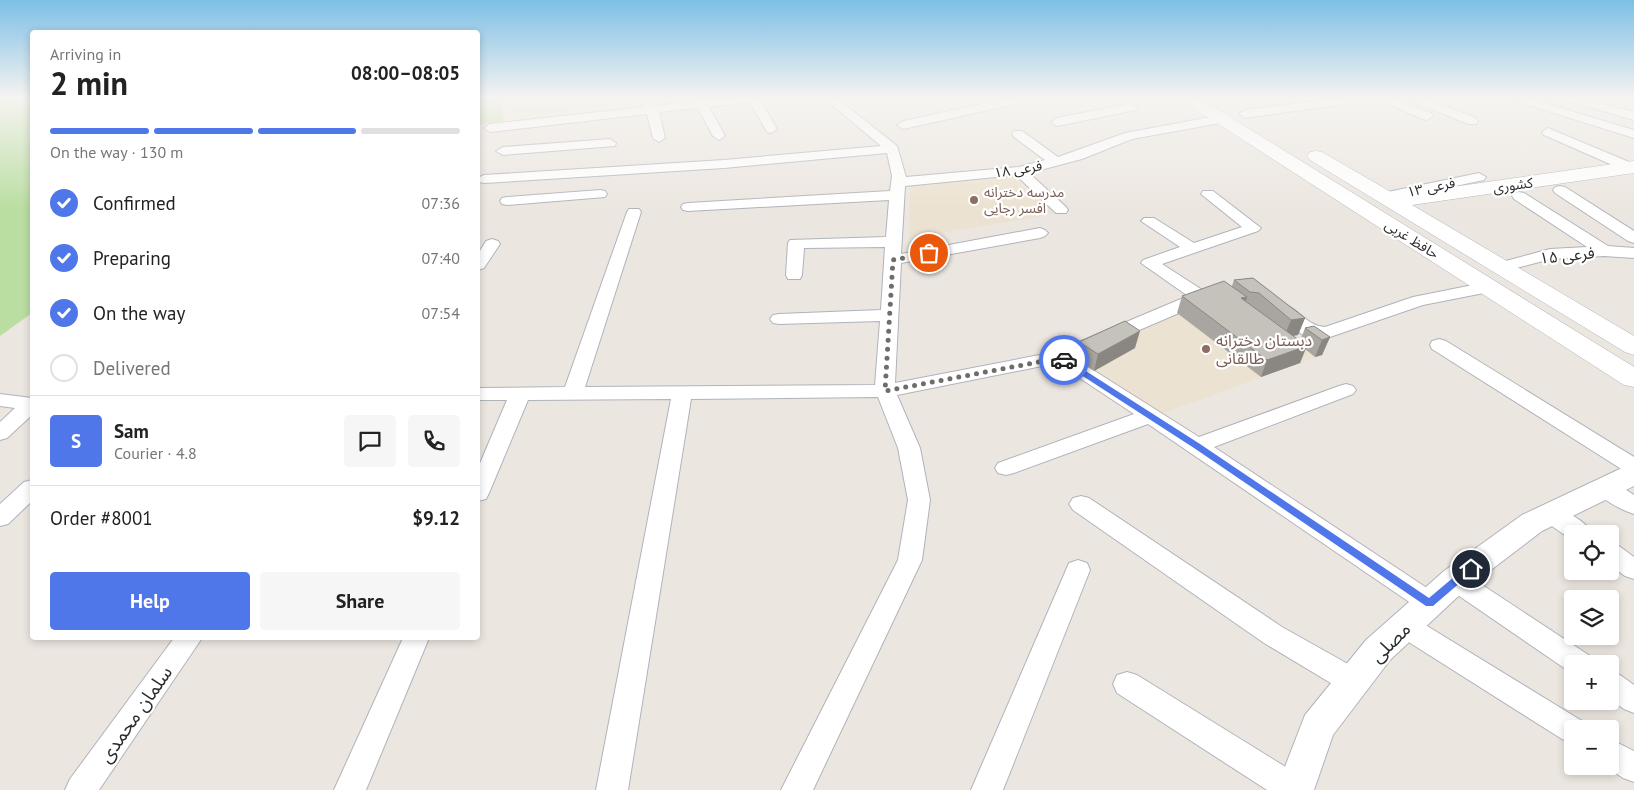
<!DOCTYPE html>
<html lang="en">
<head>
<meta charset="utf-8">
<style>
  body { margin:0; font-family:"PT Sans","Noto Sans Arabic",sans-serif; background:#f6f6f6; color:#222; height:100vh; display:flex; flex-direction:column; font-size:19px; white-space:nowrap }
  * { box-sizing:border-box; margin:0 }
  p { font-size:16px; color:#767676 }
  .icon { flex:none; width:28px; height:28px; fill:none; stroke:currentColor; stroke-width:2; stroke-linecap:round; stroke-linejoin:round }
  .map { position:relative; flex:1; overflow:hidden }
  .side { position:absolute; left:30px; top:30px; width:450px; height:610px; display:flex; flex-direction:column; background:#fff; border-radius:5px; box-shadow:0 2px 8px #0003 }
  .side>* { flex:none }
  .controls { position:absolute; left:1564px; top:525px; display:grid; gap:10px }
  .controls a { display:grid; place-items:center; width:55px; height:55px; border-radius:5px; background:#fff; box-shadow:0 2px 8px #0003; font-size:25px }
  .pin { position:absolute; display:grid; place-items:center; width:42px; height:42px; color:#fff; margin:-21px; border:2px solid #fff; border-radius:50%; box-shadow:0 1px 5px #0007 }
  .courier { position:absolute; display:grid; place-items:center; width:50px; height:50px; margin:-25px; border:4px solid #5077ea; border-radius:50%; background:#fff; color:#222; box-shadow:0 1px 6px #0007 }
  .headline em { font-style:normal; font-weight:700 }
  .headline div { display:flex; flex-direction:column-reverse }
  .headline { display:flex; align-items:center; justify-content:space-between; height:85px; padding:0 20px }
  h1 { font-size:32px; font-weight:700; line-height:38px }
  .bar { display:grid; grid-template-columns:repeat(4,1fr); gap:8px 5px; align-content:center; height:60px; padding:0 20px }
  .bar i { height:6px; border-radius:4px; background:#e0e0e0 }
  .bar .selected { background:#5077ea }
  .bar p { grid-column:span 4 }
  .line { display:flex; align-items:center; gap:12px; padding:0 20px; border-top:1px solid #e0e0e0 }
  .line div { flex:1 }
  .round { display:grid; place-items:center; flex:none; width:52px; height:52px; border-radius:5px; background:#f6f6f6 }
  ol { padding:0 20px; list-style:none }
  li { display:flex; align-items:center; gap:15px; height:55px }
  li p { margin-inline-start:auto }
  li .icon { padding:5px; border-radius:50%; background:#5077ea; color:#fff; stroke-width:4 }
  li:last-child { color:#767676 }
  li i { width:28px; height:28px; border:2px solid #e0e0e0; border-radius:50% }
  .button { display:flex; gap:10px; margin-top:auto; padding:10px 20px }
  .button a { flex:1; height:58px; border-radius:5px; background:#5077ea; color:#fff; font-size:20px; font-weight:700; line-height:58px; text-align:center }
  .button a+a { background:#f6f6f6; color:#222 }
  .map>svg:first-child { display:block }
  .education { fill:#ece2d1 }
  .green { fill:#badea2 }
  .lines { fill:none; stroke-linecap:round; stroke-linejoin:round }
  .minor-casing { stroke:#b0b3bb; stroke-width:2 }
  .tertiary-casing { stroke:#b0b3bb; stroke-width:2 }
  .secondary-casing { stroke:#b0b3bb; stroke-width:1 }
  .minor { fill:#fff; fill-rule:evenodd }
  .tertiary { fill:#fff; fill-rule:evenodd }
  .secondary { fill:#fff; fill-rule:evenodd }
  .wall { fill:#a9a6a1 }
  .shaded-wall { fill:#8a8783 }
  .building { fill:#c5c1bb; stroke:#8a8783 }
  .route { fill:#5077ea }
  .done { stroke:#6f6d6b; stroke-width:5; stroke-dasharray:0 9 }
  .education-dot { fill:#8d6e63; stroke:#fff; stroke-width:2 }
  .labels { text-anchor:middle; stroke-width:4.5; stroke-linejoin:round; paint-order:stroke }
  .far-street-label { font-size:14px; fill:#2c2c2c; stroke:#fff }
  .far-education-label { font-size:14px; fill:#785e54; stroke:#fff; text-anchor:start }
  .street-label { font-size:16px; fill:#2c2c2c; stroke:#fff }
  .education-label { font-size:16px; fill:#785e54; stroke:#fff; text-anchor:start }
  .near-street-label { font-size:19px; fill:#2c2c2c; stroke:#fff }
</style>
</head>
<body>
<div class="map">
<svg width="1634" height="790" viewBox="0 0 1634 790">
  <rect width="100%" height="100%" fill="#ece6e0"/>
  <g class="education">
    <polygon points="505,99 609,99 612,106 510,118"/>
    <polygon points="1012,176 1054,214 909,238 910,185"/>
    <polygon points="1248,294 1322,355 1161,414 1075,359 1180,311"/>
  </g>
  <g class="green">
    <polygon points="0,99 32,99 32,313 0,336"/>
    <polygon points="478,99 501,99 504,121 478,125"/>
  </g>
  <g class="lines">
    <g class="minor-casing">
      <g id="minor">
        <polygon points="637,99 649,99 656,106 701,99 760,99 777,129 771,133 767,132 750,102 709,107 725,136 719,140 713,136 698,108 659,112 665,138 659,142 653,138 647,114 490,132 484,128 490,124 644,107"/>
        <polygon points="825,99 838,99 897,146 906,177 1019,167 1045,160 1014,137 1012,134 1014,131 1022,131 1058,157 1125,133 1222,115 1226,116 1228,119 1226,122 1132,139 1082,159 1029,173 1066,207 1068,210 1066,213 1056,213 1016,175 905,186 901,254 1040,228 1045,230 1048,233 1045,236 1040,238 901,263 895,383 1055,352 1188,296 1141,263 1143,260 1180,247 1141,221 1144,218 1154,218 1194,243 1242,227 1201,194 1203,191 1213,191 1261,228 1258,231 1162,264 1207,293 1210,297 1207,301 1074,358 1199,437 1339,386 1346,384 1353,386 1356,390 1353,394 1214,447 1439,596 1443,603 1439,610 1430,613 1421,610 1148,424 1014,473 1006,475 998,473 995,468 998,463 1134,414 1057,363 897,395 920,448 930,500 922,560 813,790 781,790 898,560 908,500 898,448 878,397 691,399 628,790 596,790 671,399 528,400 489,493 486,499 478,501 478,468 507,400 478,400 478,388 565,387 627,212 629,209 639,209 641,212 585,387 875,385 880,321 779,324 773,323 770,319 773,315 779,314 881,310 885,247 804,248 802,275 800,279 788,279 786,275 788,243 790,240 886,237 889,200 688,211 683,210 681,207 683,204 688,203 890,191 892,176 887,153 724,168 484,183 479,182 478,178 484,175 724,160 881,146"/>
        <polygon points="1005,99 1026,99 1020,103 903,129 897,125 903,121"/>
        <polygon points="1329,99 1358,99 1352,103 1245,118 1239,114 1245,110"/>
        <polygon points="1378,99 1394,99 1431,113 1433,116 1427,120 1423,119 1380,101"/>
        <polygon points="1410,99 1426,99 1476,118 1478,121 1476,124 1468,124 1412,101"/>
        <polygon points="1513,99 1531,99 1634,130 1634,138 1515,101"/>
        <polygon points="1566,99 1584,99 1634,112 1634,120 1568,101"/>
        <polygon points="1132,103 1138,107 1136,110 1057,126 1051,122 1057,118"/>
        <polygon points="1548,128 1634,164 1634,171 1626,171 1544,135 1542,132"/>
        <polygon points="610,139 616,143 615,146 503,155 496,151 503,147"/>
        <polygon points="1479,173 1486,177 1484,180 1383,201 1378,200 1376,197 1378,194 1383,193"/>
        <polygon points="1560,186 1565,187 1634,231 1634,243 1628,241 1555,193 1553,190 1555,187"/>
        <polygon points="600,190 605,191 607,194 605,197 507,205 502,204 500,201 502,198 507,197"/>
        <polygon points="1519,192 1524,193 1608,246 1634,248 1634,258 1604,256 1551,259 1501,272 1495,270 1493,267 1495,264 1550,249 1587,247 1514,199 1512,196 1514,193"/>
        <polygon points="492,239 498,241 500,244 484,268 478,270 478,254 486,241"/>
        <path d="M1488,282l6,1 2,4 -2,4 -71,14 -96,33 -23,-2 -32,-27 3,-4c20,-5 28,21 50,22l88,-30z"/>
        <polygon points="1439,339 1446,341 1634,457 1634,474 1626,472 1432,349 1430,345 1432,341"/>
        <polygon points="0,394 32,398 32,415 7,438 0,440 0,422 15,408 0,406"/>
        <path d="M1604,479l8,2 22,14v19c-13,-4 -34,-15 -41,-27l3,-6z"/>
        <polygon points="32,480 32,501 8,524 0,526 0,504 24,482"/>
        <polygon points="1081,496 1089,498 1282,627 1364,673 1368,682 1364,691 1354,694 1344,691 1264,643 1073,510 1069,504 1073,498"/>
        <path d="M1551,506c14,4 35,15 42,28h-21v6l-29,-20 -4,-6 4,-6z"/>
        <polygon points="1610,544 1619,546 1634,557 1634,579 1625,576 1610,565"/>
        <polygon points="1078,560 1087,563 1090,570 1003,790 971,790 1066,570 1069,563"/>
        <polygon points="1455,570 1464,573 1590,656 1594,664 1572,664 1572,673 1570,672 1446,587 1442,580 1446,573"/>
        <polygon points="1405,615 1414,618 1582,721 1586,729 1572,729 1572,743 1562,739 1396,634 1392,626 1396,618"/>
        <polygon points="174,638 202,638 99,790 65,790 70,779"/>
        <polygon points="403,638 429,638 366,790 334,790"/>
        <polygon points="1127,672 1137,675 1305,779 1310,790 1267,790 1117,693 1113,684 1117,675"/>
        <polygon points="1610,672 1620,675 1634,685 1634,713 1624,709 1610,699"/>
        <polygon points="1610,739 1634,751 1634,782 1623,778 1605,766 1610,766"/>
      </g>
    </g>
    <g class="tertiary-casing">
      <polygon id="tertiary" points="1634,465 1634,486 1542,531 1466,589 1390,660 1333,735 1314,790 1276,790 1305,715 1366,640 1444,571 1522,515 1624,467"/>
    </g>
    <g class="secondary-casing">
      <g id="secondary">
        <polygon points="1182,99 1201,99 1634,367 1634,387 1624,385 1184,102"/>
        <polygon points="1316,151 1322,152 1396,195 1634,161 1634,173 1412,205 1634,336 1634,355 1625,352 1310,160 1307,156 1310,152"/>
      </g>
    </g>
    <use href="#minor" class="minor"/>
    <use href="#tertiary" class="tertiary"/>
    <use href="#secondary" class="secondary"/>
  </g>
  <g class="wall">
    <polygon points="1253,278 1305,318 1298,335 1293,336 1300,341 1305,328 1330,337 1322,355 1315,357 1305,349 1300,363 1261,377 1177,313 1182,296 1232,286 1234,280"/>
    <polygon points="1079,342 1135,348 1094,371 1075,359"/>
  </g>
  <g class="shaded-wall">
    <polygon points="1247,297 1242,313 1241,298"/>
    <polygon points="1305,318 1298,335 1284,337 1291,320"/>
    <polygon points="1140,331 1135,348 1094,371 1098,354"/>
    <polygon points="1330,337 1322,355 1315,357 1322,340"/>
    <polygon points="1307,346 1300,363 1261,377 1267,360"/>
  </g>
  <g class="building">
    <polygon points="1253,278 1305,318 1291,320 1259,293 1250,292 1234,280"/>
    <polygon points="1224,281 1247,297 1241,298 1307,346 1267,360 1182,296"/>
    <polygon points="1125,321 1140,331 1098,354 1079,342"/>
    <polygon points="1314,326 1330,337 1322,340 1305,328"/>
  </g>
  <linearGradient id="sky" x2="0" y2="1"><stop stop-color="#7dbfe6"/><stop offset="0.47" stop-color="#f6f4f1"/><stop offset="1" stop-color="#f6f4f1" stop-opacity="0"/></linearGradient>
  <rect width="1634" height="209" fill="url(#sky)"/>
  <polygon class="route" points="1061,359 1067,359 1200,444 1429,598 1467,566 1474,566 1476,569 1433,606 1426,606 1194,448 1061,362"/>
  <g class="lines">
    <polyline class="done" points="929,253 893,260 885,391 1060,358 1064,360"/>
  </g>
  <g class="education-dot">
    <circle cx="974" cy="200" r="5"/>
    <circle cx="1206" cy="349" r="5"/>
  </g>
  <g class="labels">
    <g class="far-street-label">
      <text transform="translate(1018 169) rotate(-9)" y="5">فرعی ۱۸</text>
      <text transform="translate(1513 185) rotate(-8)" y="5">کشوری</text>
      <text transform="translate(1431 187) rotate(-12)" y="5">فرعی ۱۳</text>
      <text transform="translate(1412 239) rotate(32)" y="5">حافظ غربی</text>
    </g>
    <g class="far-education-label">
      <text x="984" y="197">مدرسه دخترانه<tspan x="984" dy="16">افسر رجایی</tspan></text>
    </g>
    <g class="street-label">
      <text transform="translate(1567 255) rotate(-6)" y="6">فرعی ۱۵</text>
    </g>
    <g class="education-label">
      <text x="1216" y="346">دبستان دخترانه<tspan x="1216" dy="18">طالقانی</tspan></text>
    </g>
    <g class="near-street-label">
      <text transform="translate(1390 642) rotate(-45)" y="7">مصلی</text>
      <text transform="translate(135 714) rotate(-55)" y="7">سلمان محمدی</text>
    </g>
  </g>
</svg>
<div class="controls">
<a><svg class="icon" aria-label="locate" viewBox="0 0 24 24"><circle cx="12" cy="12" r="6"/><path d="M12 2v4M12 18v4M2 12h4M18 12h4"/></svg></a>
<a><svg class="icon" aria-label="layers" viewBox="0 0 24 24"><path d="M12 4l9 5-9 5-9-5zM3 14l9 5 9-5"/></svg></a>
<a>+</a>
<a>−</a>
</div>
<div class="pin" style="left:929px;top:253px;background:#ea580c"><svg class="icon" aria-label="bag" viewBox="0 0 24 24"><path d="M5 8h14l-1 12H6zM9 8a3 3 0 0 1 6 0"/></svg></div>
<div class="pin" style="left:1471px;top:569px;background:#1f2937"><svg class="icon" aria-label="home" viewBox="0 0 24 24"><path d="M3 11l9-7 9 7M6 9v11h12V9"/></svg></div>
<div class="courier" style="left:1064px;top:360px"><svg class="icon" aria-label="car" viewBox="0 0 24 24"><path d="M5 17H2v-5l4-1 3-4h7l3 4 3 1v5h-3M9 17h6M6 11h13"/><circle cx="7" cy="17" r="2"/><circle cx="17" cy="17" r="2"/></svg></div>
<section class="side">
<div class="headline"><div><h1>2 min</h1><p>Arriving in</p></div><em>08:00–08:05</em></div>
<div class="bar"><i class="selected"></i><i class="selected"></i><i class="selected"></i><i></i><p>On the way · 130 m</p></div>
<ol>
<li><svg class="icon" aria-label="check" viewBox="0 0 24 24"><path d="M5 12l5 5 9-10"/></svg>Confirmed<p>07:36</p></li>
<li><svg class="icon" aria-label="check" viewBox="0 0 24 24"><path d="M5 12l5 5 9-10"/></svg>Preparing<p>07:40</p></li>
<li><svg class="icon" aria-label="check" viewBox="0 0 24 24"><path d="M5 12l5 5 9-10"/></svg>On the way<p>07:54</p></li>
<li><i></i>Delivered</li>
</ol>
<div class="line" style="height:90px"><b class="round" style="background:#5077ea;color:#fff">S</b><div><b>Sam</b><p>Courier · 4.8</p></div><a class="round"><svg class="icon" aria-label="chat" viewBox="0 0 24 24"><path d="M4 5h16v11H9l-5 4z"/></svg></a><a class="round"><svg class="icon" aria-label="phone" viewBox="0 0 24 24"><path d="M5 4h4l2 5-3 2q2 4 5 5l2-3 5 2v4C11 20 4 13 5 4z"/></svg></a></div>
<div class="line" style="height:65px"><div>Order #8001</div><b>$9.12</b></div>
<div class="button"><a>Help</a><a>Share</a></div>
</section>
</div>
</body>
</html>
